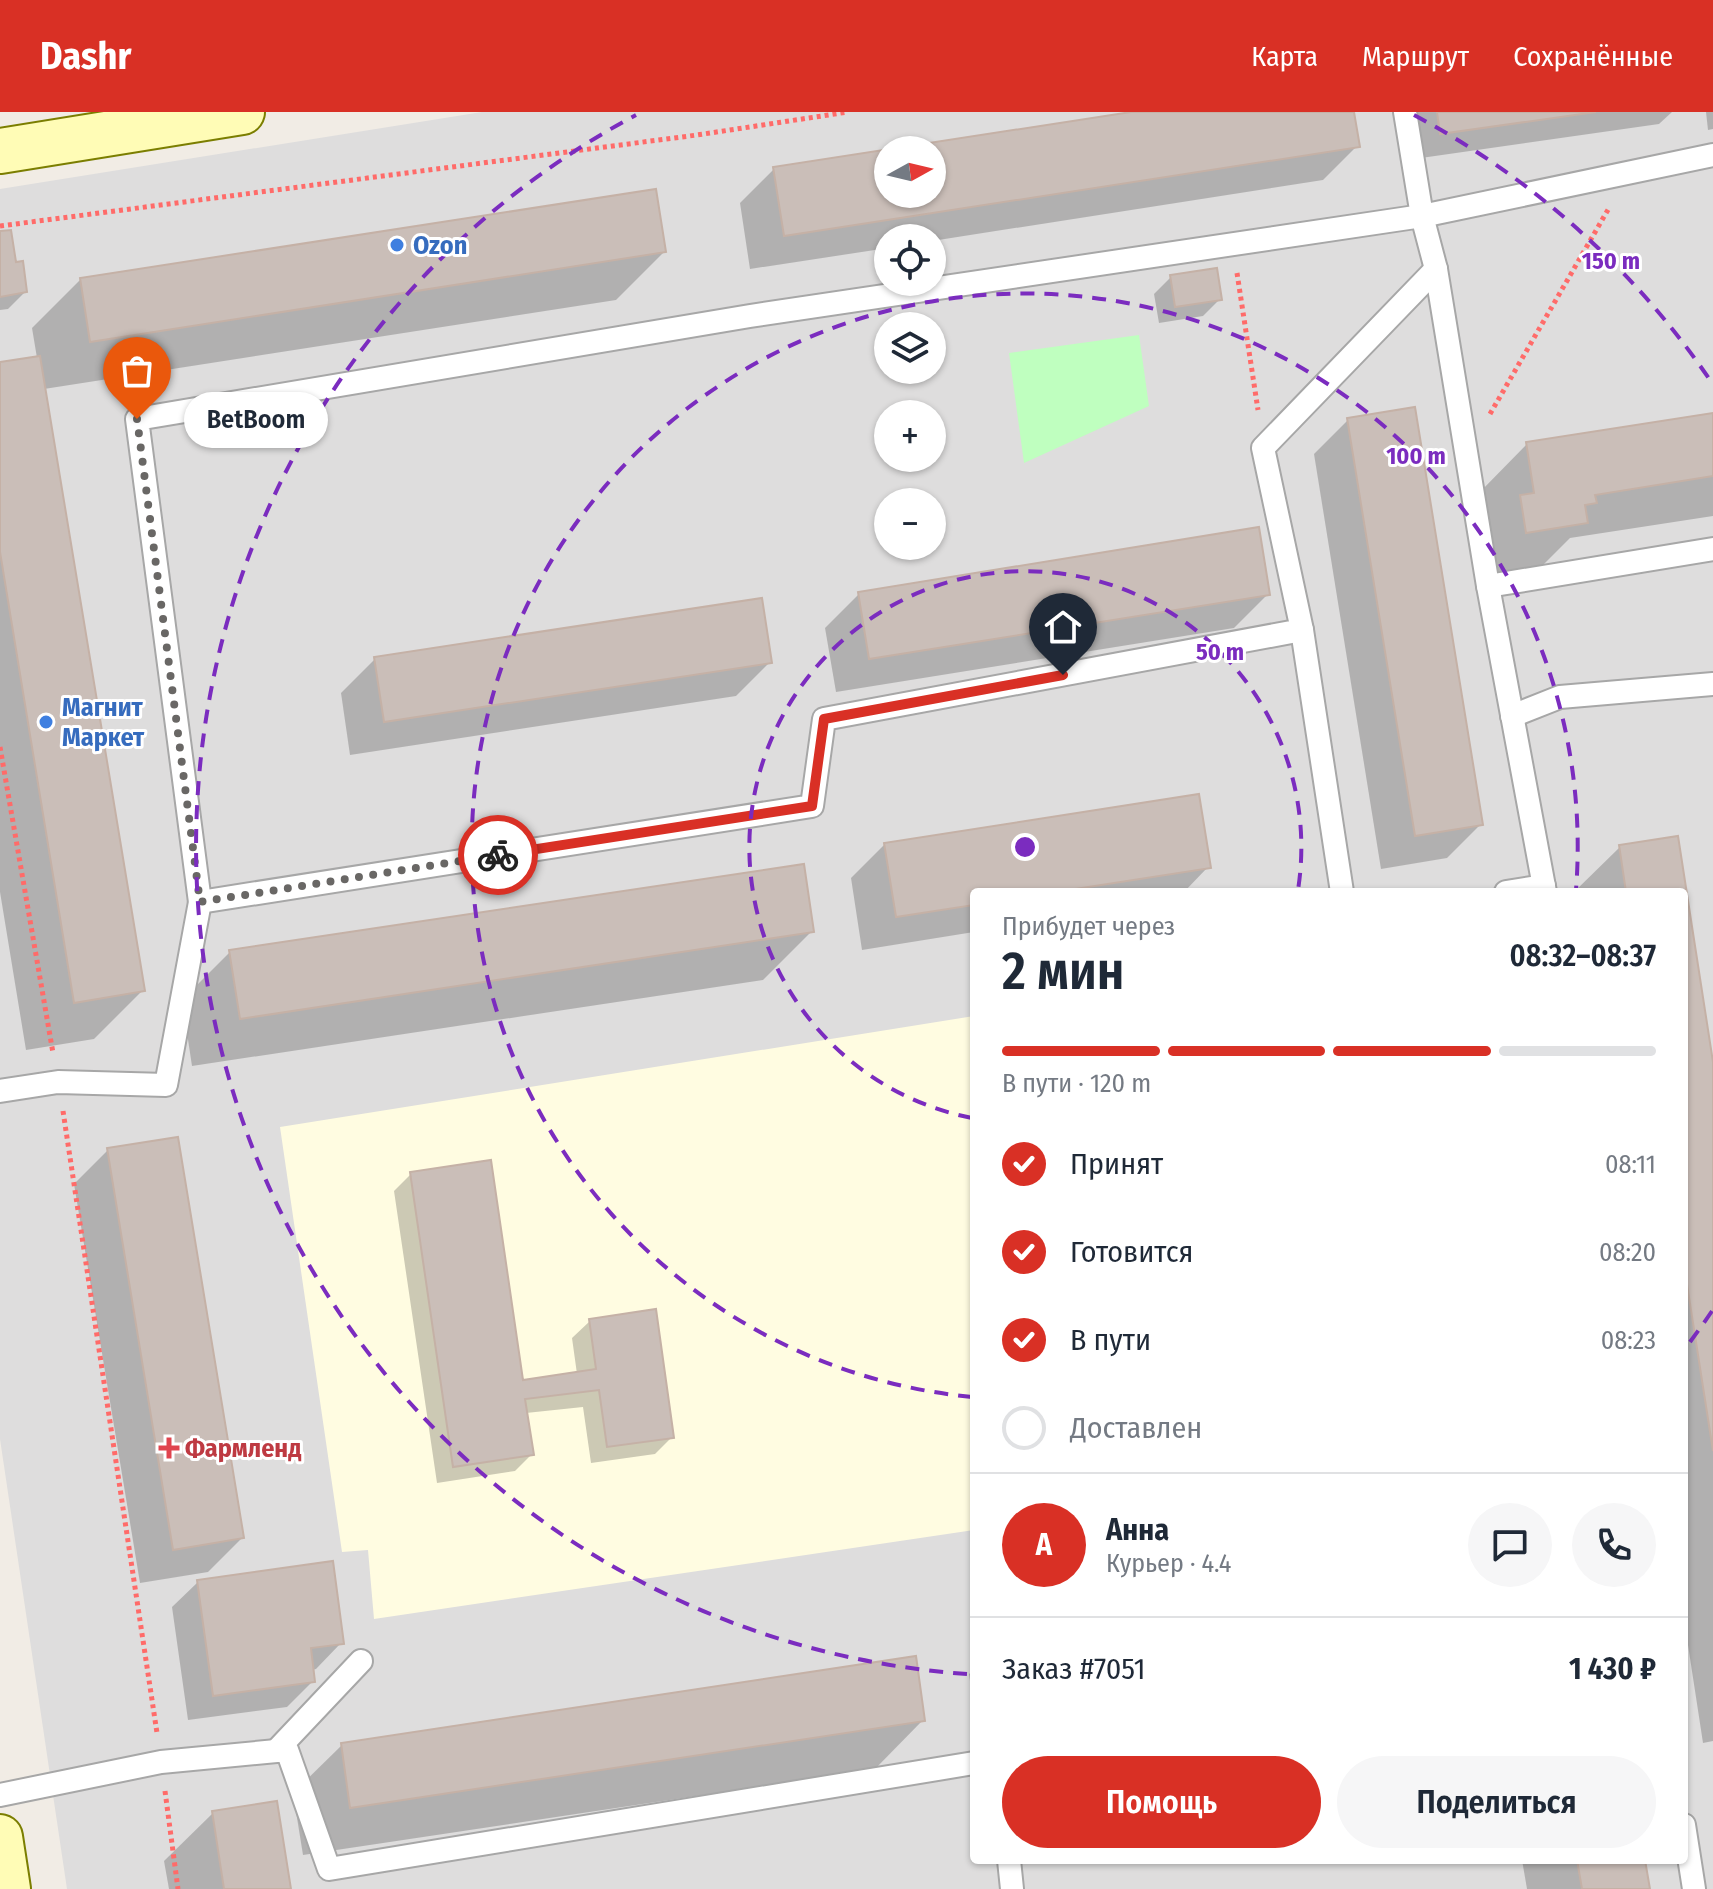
<!DOCTYPE html>
<html lang="ru">
<head>
<meta charset="utf-8">
<style>
  body { margin:0; font-family:"Fira Sans Condensed",sans-serif; background:#f6f6f7; color:#1f2937; height:100vh; display:flex; flex-direction:column; font-size:30px; white-space:nowrap }
  * { box-sizing:border-box; margin:0 }
  p { font-size:26px; color:#747a83 }
  .icon { flex:none; width:44px; height:44px; fill:none; stroke:currentColor; stroke-width:2; stroke-linecap:round; stroke-linejoin:round }
  .map { position:relative; flex:1; overflow:hidden }
  .details { position:absolute; left:970px; top:776px; width:718px; height:976px; display:flex; flex-direction:column; background:#fff; border-radius:8px; box-shadow:0 2px 6px #0004 }
  .details>* { flex:none }
  .needle { width:52px; rotate:82deg }
  .fabs { position:absolute; left:874px; top:24px; display:grid; gap:16px }
  .fabs a { display:grid; place-items:center; width:72px; height:72px; border-radius:50%; background:#fff; box-shadow:0 2px 6px #0004; font-size:40px }
  .pin { position:absolute; display:grid; place-items:center; width:68px; height:68px; color:#fff; margin:-82px -34px; border-radius:50% 50% 50% 0; rotate:-45deg; box-shadow:0 0 8px #0007 }
  .pin .icon { rotate:45deg }
  .courier { position:absolute; display:grid; place-items:center; width:80px; height:80px; margin:-40px; border:6px solid #d93025; border-radius:50%; background:#fff; color:#222; box-shadow:0 2px 10px #0007 }
  .bubble { position:absolute; height:56px; border-radius:28px; background:#fff; box-shadow:0 2px 6px #0004; font-size:26px; font-weight:600; line-height:56px; text-align:center }
  .headline em { font-style:normal; font-weight:600 }
  .headline div { display:flex; flex-direction:column-reverse }
  .headline { display:flex; align-items:center; justify-content:space-between; height:136px; padding:0 32px }
  h1 { font-size:52px; font-weight:600; line-height:60px }
  .bar { display:grid; grid-template-columns:repeat(4,1fr); gap:12px 8px; align-content:center; height:96px; padding:0 32px }
  .bar i { height:10px; border-radius:6px; background:#e0e1e3 }
  .bar .active { background:#d93025 }
  .bar p { grid-column:span 4 }
  .line { display:flex; align-items:center; gap:20px; padding:0 32px; border-top:2px solid #e0e1e3 }
  .line div { flex:1 }
  .round { display:grid; place-items:center; flex:none; width:84px; height:84px; border-radius:42px; background:#f6f6f7 }
  ol { padding:0 32px; list-style:none }
  li { display:flex; align-items:center; gap:24px; height:88px }
  li p { margin-inline-start:auto }
  li .icon { padding:8px; border-radius:50%; background:#d93025; color:#fff; stroke-width:4 }
  li:last-child { color:#747a83 }
  li i { width:44px; height:44px; border:4px solid #e0e1e3; border-radius:50% }
  .action { display:flex; gap:16px; margin-top:auto; padding:16px 32px }
  .action a { flex:1; height:92px; border-radius:48px; background:#d93025; color:#fff; font-size:32px; font-weight:600; line-height:92px; text-align:center }
  .action a+a { background:#f6f6f7; color:#1f2937 }
  header { display:flex; align-items:center; gap:48px; box-sizing:border-box; height:112px; padding:0 40px; background:#d93025; color:#fff }
  header strong { font-size:38px }
  nav { display:flex; gap:44px; margin-inline-start:auto; font-size:28px }
  .map>svg:first-child { display:block }
  .residential { fill:#dedddd; fill-rule:evenodd }
  .education { fill:#fffce1 }
  .park { fill:#bfffbf }
  .shadow { fill:#0003 }
  .building { fill:#cabeb8; stroke:#c5b1a6; stroke-width:2; fill-rule:evenodd }
  .lines { fill:none; stroke-linecap:round; stroke-linejoin:round }
  .lane-casing { stroke:#a7a7a7; stroke-width:26 }
  .secondary-casing { stroke:#7b7e00; stroke-width:48 }
  .path { stroke:#ff6b69; stroke-width:5; stroke-dasharray:4 4; stroke-linecap:butt }
  .lane { stroke:#fff; stroke-width:22 }
  .secondary { stroke:#fffcb6; stroke-width:44 }
  .done { stroke:#696765; stroke-width:8; stroke-dasharray:0 14.4 }
  .route { stroke:#d93025; stroke-width:10 }
  .ring { fill:none; stroke:#7b2cbf; stroke-width:4; stroke-dasharray:14 10 }
  .shop-dot { fill:#3f7fe0; stroke:#fff; stroke-width:3 }
  .health-dot { fill:#e0444e; stroke:#fff; stroke-width:3 }
  .labels { text-anchor:middle; stroke-width:6; stroke-linejoin:round; paint-order:stroke }
  .shop-label { font-size:26px; font-weight:bold; fill:#366cbe; stroke:#fff; text-anchor:start }
  .health-label { font-size:26px; font-weight:bold; fill:#be3a42; stroke:#fff; text-anchor:start }
  .centre { fill:#7b2cbf; stroke:#fff; stroke-width:4 }
  .ring-label { font-size:24px; text-anchor:middle; font-weight:bold; fill:#7b2cbf; stroke:#fff; stroke-width:6; stroke-linejoin:round; paint-order:stroke }
</style>
</head>
<body>
<header>
<strong>Dashr</strong>
<nav><a>Карта</a><a>Маршрут</a><a>Сохранённые</a></nav>
</header>
<div class="map">
<svg width="1713" height="1777" viewBox="0 0 1713 1777">
  <rect width="100%" height="100%" fill="#f1ece5"/>
  <path class="residential" d="M482,0h1231v1777h-1646l-67,-450v-1250zM888,38h44v44h-44zM888,126h44v44h-44zM888,214h44v44h-44zM888,302h44v44h-44zM888,390h44v44h-44zM974,780h710v968h-710z"/>
  <polygon class="education" points="974,904 974,1418 374,1507 368,1438 342,1440 280,1015"/>
  <polygon class="park" points="1139,223 1149,294 1024,351 1009,241"/>
  <g class="shadow">
    <polygon points="1144,0 1352,0 1357,34 1323,68 932,129 932,126 888,126 888,136 750,157 740,91 774,57 888,40 888,82 932,82 932,38 899,38"/>
    <polygon points="1408,0 1672,0 1659,12 1414,47"/>
    <polygon points="1706,0 1713,0 1713,17 1708,18"/>
    <polygon points="0,121 25,180 8,197 0,198"/>
    <polygon points="664,140 616,188 44,277 143,878 94,927 26,938 0,780 0,252 37,246 32,216 80,168"/>
    <polygon points="1171,165 1220,187 1203,204 1159,211 1154,182"/>
    <polygon points="1713,303 1713,404 1570,426 1537,459 1478,468 1479,381 1527,332"/>
    <polygon points="1348,308 1481,712 1447,746 1381,757 1314,342"/>
    <polygon points="859,482 1268,482 1234,516 836,580 825,516"/>
    <polygon points="375,547 770,550 736,584 350,643 341,581"/>
    <polygon points="1676,726 1713,963 1713,1629 1703,1631 1684,1507 1684,780 1574,780 1620,735"/>
    <polygon points="885,732 1208,755 1184,780 974,780 974,820 862,838 851,766"/>
    <polygon points="812,819 763,868 192,954 182,888 230,840"/>
    <polygon points="108,1038 242,1426 208,1460 140,1471 74,1072"/>
    <polygon points="411,1062 521,1270 577,1262 572,1226 590,1209 672,1325 655,1342 591,1351 583,1295 526,1301 532,1342 515,1359 437,1371 394,1079"/>
    <polygon points="198,1470 341,1531 316,1557 312,1558 313,1569 287,1595 188,1608 172,1495"/>
    <polygon points="974,1558 974,1596 969,1562"/>
    <polygon points="923,1608 875,1657 303,1743 293,1681 342,1633"/>
    <polygon points="213,1701 289,1777 169,1777 164,1749"/>
    <polygon points="1522,1748 1643,1748 1648,1777 1527,1777"/>
  </g>
  <g class="building">
    <path d="M1131,0h223l6,35 -576,89 -11,-69zM888,38h44v44h-44z"/>
    <polygon points="1437,0 1596,0 1440,22"/>
    <polygon points="656,77 666,140 90,230 80,166"/>
    <polygon points="11,118 16,150 23,149 27,180 0,185 0,119"/>
    <polygon points="1217,156 1222,188 1175,195 1170,163"/>
    <polygon points="40,244 145,879 74,891 0,440 0,250"/>
    <polygon points="1415,295 1483,713 1415,724 1347,306"/>
    <polygon points="1713,301 1713,364 1595,383 1597,391 1585,393 1588,411 1526,421 1520,383 1534,381 1526,330"/>
    <polygon points="1259,415 1270,483 869,547 858,480"/>
    <polygon points="762,486 772,551 384,610 374,545"/>
    <polygon points="1199,682 1211,756 1056,780 974,780 974,793 896,805 884,731"/>
    <polygon points="1678,724 1713,950 1713,1339 1684,1153 1684,780 1626,780 1619,733"/>
    <polygon points="804,752 814,820 240,907 229,838"/>
    <polygon points="178,1025 244,1426 173,1438 107,1036"/>
    <polygon points="491,1048 523,1268 596,1257 589,1207 656,1197 674,1326 607,1335 599,1278 525,1287 534,1343 453,1355 410,1060"/>
    <polygon points="333,1449 344,1532 311,1536 315,1570 213,1584 197,1468"/>
    <polygon points="916,1544 925,1609 350,1696 341,1631"/>
    <polygon points="277,1689 291,1777 224,1777 212,1699"/>
    <polygon points="1577,1748 1645,1748 1650,1777 1582,1777"/>
  </g>
  <g class="lines">
    <g class="lane-casing">
      <g id="lane">
        <polyline points="1405,0 1422,104 1436,157 1488,474 1545,780"/>
        <polyline points="1436,157 1263,336 1302,518 824,607 812,694 200,790 137,307 750,204 1422,104 1713,43"/>
        <polyline points="1488,474 1713,437"/>
        <polyline points="1302,518 1342,780"/>
        <polyline points="1512,604 1560,585 1713,572"/>
        <polyline points="1506,780 1544,774"/>
        <polyline points="0,979 58,970 166,973 200,790"/>
        <polyline points="276,1639 361,1549"/>
        <polyline points="0,1683 161,1650 287,1638 329,1757 974,1651"/>
        <polyline points="1684,1713 1694,1777"/>
        <polyline points="1009,1748 1012,1777"/>
      </g>
    </g>
    <g class="secondary-casing">
      <g id="secondary">
        <polyline points="0,39 242,0"/>
        <polyline points="0,1725 8,1777"/>
      </g>
    </g>
    <g class="path">
      <polyline points="0,114 697,23 848,0"/>
      <polyline points="1237,161 1258,298"/>
      <polyline points="1490,302 1609,96"/>
      <polyline points="0,635 53,941"/>
      <polyline points="63,999 157,1621"/>
      <polyline points="165,1679 178,1777"/>
    </g>
    <use href="#lane" class="lane"/>
    <use href="#secondary" class="secondary"/>
  </g>
  <g class="lines">
    <polyline class="done" points="137,307 200,790 498,743"/>
    <polyline class="route" points="498,743 812,694 824,607 1063,563"/>
  </g>
  <g class="ring">
    <path d="M972 1006A276 276 0 1 1 1298 778"/>
    <path d="M972 1285A553 553 0 1 1 1576 778"/>
    <path d="M1712 1199A829 829 0 0 1 1687 1234M967 1562A829 829 0 0 1 636 3M1414 3A829 829 0 0 1 1712 271"/>
  </g>
  <g class="shop-dot">
    <circle cx="397" cy="133" r="8"/>
    <circle cx="46" cy="610" r="8"/>
  </g>
  <path class="health-dot" d="M165 1324h8v8h8v8h-8v8h-8v-8h-8v-8h8z"/>
  <g class="labels">
    <g class="shop-label">
      <text x="413" y="142">Ozon</text>
      <text x="62" y="604">Магнит<tspan x="62" dy="30">Маркет</tspan></text>
    </g>
    <g class="health-label">
      <text x="185" y="1345">Фармленд</text>
    </g>
  </g>
  <circle cx="1025" cy="735" r="12" class="centre"/>
  <g class="ring-label">
    <text x="1611" y="157">150 m</text>
    <text x="1416" y="352">100 m</text>
    <text x="1220" y="548">50 m</text>
  </g>
</svg>
<div class="fabs">
<a><svg class="needle" viewBox="-14 -14 28 28"><path d="M0-13l5 13h-10z" fill="#e53935"/><path d="M0 13l5-13h-10z" fill="#747a83"/></svg></a>
<a><svg class="icon" aria-label="locate" viewBox="0 0 24 24"><circle cx="12" cy="12" r="6"/><path d="M12 2v4M12 18v4M2 12h4M18 12h4"/></svg></a>
<a><svg class="icon" aria-label="layers" viewBox="0 0 24 24"><path d="M12 4l9 5-9 5-9-5zM3 14l9 5 9-5"/></svg></a>
<a>+</a>
<a>−</a>
</div>
<div class="pin" style="left:137px;top:307px;background:#ea580c"><svg class="icon" aria-label="bag" viewBox="0 0 24 24"><path d="M5 8h14l-1 12H6zM9 8a3 3 0 0 1 6 0"/></svg></div>
<div class="pin" style="left:1063px;top:563px;background:#1f2937"><svg class="icon" aria-label="home" viewBox="0 0 24 24"><path d="M3 11l9-7 9 7M6 9v11h12V9"/></svg></div>
<div class="courier" style="left:498px;top:743px"><svg class="icon" aria-label="bike" viewBox="0 0 24 24"><circle cx="6" cy="16" r="4"/><circle cx="18" cy="16" r="4"/><path d="M6 16l4-8h5l3 8M10 8l3 8H6M13 5h3"/></svg></div>
<div class="bubble" style="left:184px;top:280px;width:144px">BetBoom</div>
<section class="details">
<div class="headline"><div><h1>2 мин</h1><p>Прибудет через</p></div><em>08:32–08:37</em></div>
<div class="bar"><i class="active"></i><i class="active"></i><i class="active"></i><i></i><p>В пути · 120 m</p></div>
<ol>
<li><svg class="icon" aria-label="check" viewBox="0 0 24 24"><path d="M5 12l5 5 9-10"/></svg>Принят<p>08:11</p></li>
<li><svg class="icon" aria-label="check" viewBox="0 0 24 24"><path d="M5 12l5 5 9-10"/></svg>Готовится<p>08:20</p></li>
<li><svg class="icon" aria-label="check" viewBox="0 0 24 24"><path d="M5 12l5 5 9-10"/></svg>В пути<p>08:23</p></li>
<li><i></i>Доставлен</li>
</ol>
<div class="line" style="height:144px"><b class="round" style="background:#d93025;color:#fff">А</b><div><b>Анна</b><p>Курьер · 4.4</p></div><a class="round"><svg class="icon" aria-label="chat" viewBox="0 0 24 24"><path d="M4 5h16v11H9l-5 4z"/></svg></a><a class="round"><svg class="icon" aria-label="phone" viewBox="0 0 24 24"><path d="M5 4h4l2 5-3 2q2 4 5 5l2-3 5 2v4C11 20 4 13 5 4z"/></svg></a></div>
<div class="line" style="height:104px"><div>Заказ #7051</div><b>1 430 ₽</b></div>
<div class="action"><a>Помощь</a><a>Поделиться</a></div>
</section>
</div>
</body>
</html>
